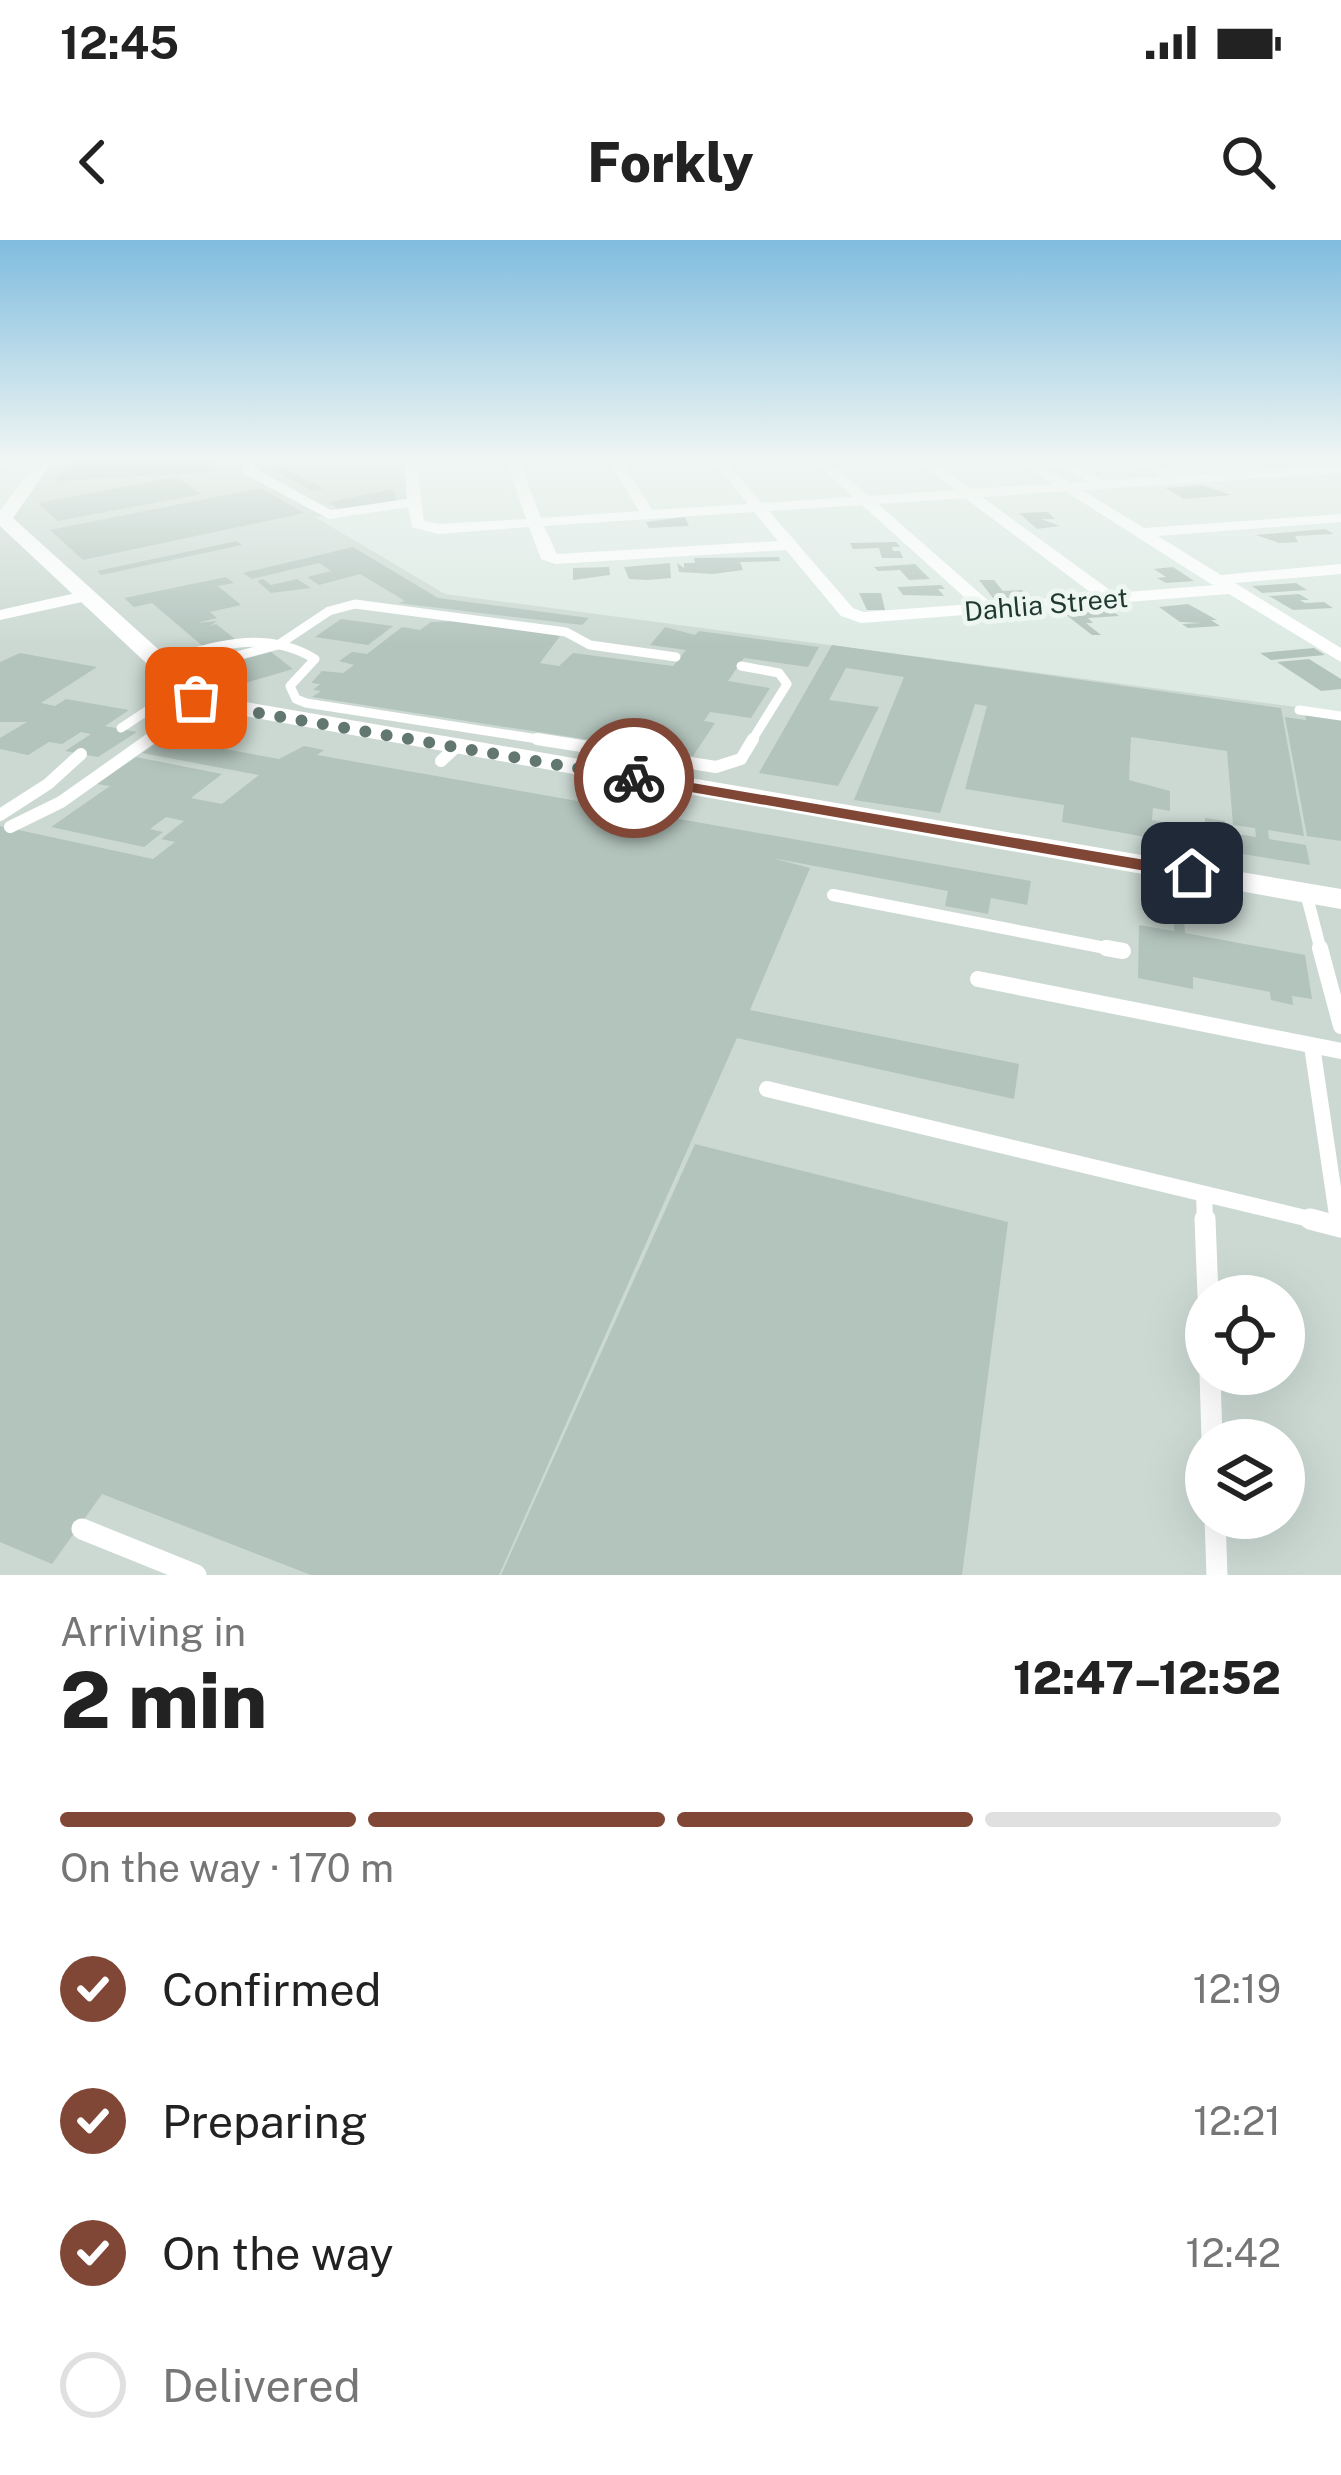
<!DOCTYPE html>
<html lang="en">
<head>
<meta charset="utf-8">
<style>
  body { margin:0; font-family:"Public Sans",sans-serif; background:#f6f6f6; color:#222; height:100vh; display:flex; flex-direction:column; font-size:45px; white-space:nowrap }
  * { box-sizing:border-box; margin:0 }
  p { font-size:39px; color:#767676 }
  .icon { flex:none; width:66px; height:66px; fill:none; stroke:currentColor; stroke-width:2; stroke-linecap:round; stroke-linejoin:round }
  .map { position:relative; height:1335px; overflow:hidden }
  .sheet { display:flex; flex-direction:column; background:#fff; flex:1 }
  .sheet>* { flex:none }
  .buttons { position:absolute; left:1185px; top:1035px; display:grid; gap:24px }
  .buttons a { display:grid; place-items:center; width:120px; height:120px; border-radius:50%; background:#fff; box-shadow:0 12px 48px #0002; font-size:60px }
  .pin { position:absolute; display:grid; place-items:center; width:102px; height:102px; color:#fff; margin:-51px; border-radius:24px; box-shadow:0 6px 18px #0006 }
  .courier { position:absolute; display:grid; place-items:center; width:120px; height:120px; margin:-60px; border:9px solid #814736; border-radius:50%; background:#fff; color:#222; box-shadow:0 3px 15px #0007 }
  .overview em { font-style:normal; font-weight:800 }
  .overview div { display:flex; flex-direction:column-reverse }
  .overview { display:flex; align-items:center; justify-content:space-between; height:204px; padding:0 60px }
  h1 { font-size:78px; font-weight:800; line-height:90px }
  .bar { display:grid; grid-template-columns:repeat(4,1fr); gap:18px 12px; align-content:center; height:144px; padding:0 60px }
  .bar i { height:15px; border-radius:9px; background:#e0e0e0 }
  .bar .selected { background:#814736 }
  .bar p { grid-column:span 4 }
  ol { padding:0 60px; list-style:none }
  li { display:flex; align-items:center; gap:36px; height:132px }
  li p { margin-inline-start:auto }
  li .icon { padding:12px; border-radius:50%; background:#814736; color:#fff; stroke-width:4 }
  li:last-child { color:#767676 }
  li i { width:66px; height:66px; border:6px solid #e0e0e0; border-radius:50% }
  .status { display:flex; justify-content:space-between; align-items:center; height:84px; padding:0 60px; background:#fff; direction:ltr }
  .status svg { height:33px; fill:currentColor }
  header { display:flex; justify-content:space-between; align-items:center; height:156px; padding:0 60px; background:#fff; font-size:54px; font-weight:800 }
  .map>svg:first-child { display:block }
  .built { fill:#ccd9d3; fill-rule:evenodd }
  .building { fill:#b3c4bd }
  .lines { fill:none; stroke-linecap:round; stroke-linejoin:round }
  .service-far4 { stroke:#fff; stroke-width:8 }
  .service-far3 { stroke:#fff; stroke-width:9 }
  .service-far2 { stroke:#fff; stroke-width:12 }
  .service-far1 { stroke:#fff; stroke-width:16 }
  .service { stroke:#fff; stroke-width:21 }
  .minor { fill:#fff; fill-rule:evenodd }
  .tertiary { fill:#fff; fill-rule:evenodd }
  .route { fill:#814736 }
  .done { stroke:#627770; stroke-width:12; stroke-dasharray:0 21.6 }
  .labels { text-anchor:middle; stroke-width:10; stroke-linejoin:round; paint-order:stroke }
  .far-street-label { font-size:27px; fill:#1f3931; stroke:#eef6f2 }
</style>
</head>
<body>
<div class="status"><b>12:45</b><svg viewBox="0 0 49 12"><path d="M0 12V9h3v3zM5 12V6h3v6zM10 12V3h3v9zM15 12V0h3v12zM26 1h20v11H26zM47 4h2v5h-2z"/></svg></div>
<header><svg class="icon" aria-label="back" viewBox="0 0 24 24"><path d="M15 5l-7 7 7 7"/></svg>Forkly<svg class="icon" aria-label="search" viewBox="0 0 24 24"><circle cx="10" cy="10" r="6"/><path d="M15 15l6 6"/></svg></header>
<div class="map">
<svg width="1341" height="1335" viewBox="0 0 1341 1335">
  <rect width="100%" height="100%" fill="#ddeae4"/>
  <path class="built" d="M46,218h365l5,44 -101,15 130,77 896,119v862h-1341v-1056zM1206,1056h78v78h-78zM1206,1200h78v78h-78z"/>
  <g class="building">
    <polygon points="71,218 229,218 218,223 215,232 54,241"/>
    <polygon points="282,227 324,249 312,251 271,229"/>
    <polygon points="176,237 201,254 58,281 38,263"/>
    <polygon points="1203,245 1231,255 1184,259 1165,248"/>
    <polygon points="261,248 304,273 83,320 50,290"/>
    <polygon points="393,249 397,260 342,272 329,262"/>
    <polygon points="1048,272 1055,279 1041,279 1060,286 1037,289 1019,273"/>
    <polygon points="685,277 689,286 649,288 646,282"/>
    <polygon points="1325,289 1334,294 1295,296 1298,302 1279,303 1256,295"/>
    <polygon points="237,301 242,305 101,335 97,331"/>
    <polygon points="896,302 900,307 892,307 893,311 900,311 903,318 882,318 879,308 853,309 850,303"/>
    <polygon points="353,307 438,358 589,378 582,385 398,363 405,361 360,334 319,345 307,337 331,331 319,323 252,339 243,333"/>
    <polygon points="779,317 780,321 740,322 743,330 713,334 679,332 677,323 684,328 684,323 695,323 694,318"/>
    <polygon points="670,323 671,338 647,340 629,339 624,327"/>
    <polygon points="915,324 930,339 909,340 900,330 878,331 874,327"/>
    <polygon points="609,327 610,335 573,340 573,328"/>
    <polygon points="1173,327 1194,341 1166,343 1157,338 1166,337 1154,329"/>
    <polygon points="226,337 234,343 218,346 241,365 210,372 217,378 197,383 217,381 210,386 216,384 235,399 205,408 152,363 134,367 124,358"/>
    <polygon points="263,339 271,345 297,339 311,348 271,353 257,341"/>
    <polygon points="979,340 994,340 1003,351 1022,350 1028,357 993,358"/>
    <polygon points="1296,343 1307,350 1262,353 1252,346"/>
    <polygon points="941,345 945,349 938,349 944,356 903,355 897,347"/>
    <polygon points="859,353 881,353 885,370 867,370"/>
    <polygon points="1299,354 1309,360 1300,360 1305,363 1324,362 1333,368 1293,370 1269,356"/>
    <polygon points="1188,364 1217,380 1211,380 1220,386 1188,388 1182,384 1202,383 1180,382 1159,367"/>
    <polygon points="1111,370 1119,376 1088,378 1093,383 1086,383 1101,395 1092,395 1065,374"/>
    <polygon points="341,379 393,386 368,405 315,397"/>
    <polygon points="458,381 560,396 540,423 559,426 573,413 673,426 686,410 650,405 665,387 695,395 699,391 819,407 808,427 744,418 728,441 770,448 751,478 710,472 704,481 715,483 693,516 312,457 321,451 313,450 320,444 311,443 322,431 343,433 354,425 339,421 352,412 367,414 402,387 420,390 431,382"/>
    <polygon points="832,405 1281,468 1304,596 1268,590 1269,599 1306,605 1310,625 1205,608 1205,578 1225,581 1226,592 1256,597 1255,588 1233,585 1227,511 1131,497 1129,540 1170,551 1170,571 1153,568 1152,580 1179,585 1179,603 1062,582 1064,565 965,549 987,466 975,464 940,573 854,560 904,437 846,428 829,460 879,467 838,546 759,533"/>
    <polygon points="1314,408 1325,415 1271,420 1260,413"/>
    <polygon points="271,412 293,429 228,448 206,429"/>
    <polygon points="20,413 97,427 41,463 55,466 66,459 129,470 105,486 137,492 98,517 65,511 91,494 81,492 62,504 49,502 28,515 0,509 0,498 27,482 0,482 0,422"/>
    <polygon points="1309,419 1341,439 1341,449 1321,451 1277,422"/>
    <polygon points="1305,474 1341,479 1341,601 1307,596 1285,477 1306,480"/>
    <polygon points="164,498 279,519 304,506 324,510 317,515 1031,641 1027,665 991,658 988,674 945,666 948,651 772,618 810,628 750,770 1019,824 1014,859 737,798 499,1335 311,1335 102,1254 52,1324 0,1302 0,586 153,619 175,602 161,599 184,581 166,577 150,589 163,592 144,607 51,587 110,546 97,544 136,517 222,534 191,558 222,564 259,535 142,513"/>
    <polygon points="1164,675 1184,678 1185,693 1305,715 1312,759 1292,756 1293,765 1271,760 1270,752 1193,737 1193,749 1138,738 1139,685 1174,691 1174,684 1164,682"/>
    <polygon points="695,904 1008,982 962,1335 501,1335"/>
  </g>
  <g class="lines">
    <g class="service-far4">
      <polyline points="1134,218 1177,239"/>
      <polyline points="1059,221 1101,244"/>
      <polyline points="0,222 7,222"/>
      <polyline points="1028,223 1107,218"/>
    </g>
    <g class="service-far3">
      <path d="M156,423c55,-15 106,-36 159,-4l-25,27 6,13 10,4 251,39"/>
      <polyline points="741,426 779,433 787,444 751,502"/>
      <polyline points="169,434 278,405 329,371 355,364 566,392 590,405 676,417"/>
      <polyline points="1299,470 1341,476"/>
      <polyline points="121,488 162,461 188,452"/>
      <polyline points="145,502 202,462"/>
    </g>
    <g class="service-far2">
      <polyline points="537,499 716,527 741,519 753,499"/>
      <polyline points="441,521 456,507"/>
      <polyline points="0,575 48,544 81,514"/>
      <polyline points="10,587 61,562 150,499"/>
      <polyline points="1306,653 1321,711"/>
      <polyline points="833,655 1121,711"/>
    </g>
    <g class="service-far1">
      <polyline points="1106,708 1123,711"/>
      <polyline points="1320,708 1341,786"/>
      <polyline points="978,739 1341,811"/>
      <polyline points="1312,806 1338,982"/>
      <polyline points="767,849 1322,982"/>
      <polyline points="1204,954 1205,982"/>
    </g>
    <g class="service">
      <polyline points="1205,979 1208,1056"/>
      <polyline points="1310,979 1341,987"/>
      <polyline points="1338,979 1339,986"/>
      <polyline points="1210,1134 1212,1200"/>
      <polyline points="1215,1278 1217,1335"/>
      <polyline points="82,1289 196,1335"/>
    </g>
    <g class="minor">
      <path d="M241,218h12l1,10 77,42 76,-11 -3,-41h12l8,63 14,3 88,-5 -20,-61h12l23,60 98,-7 -31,-53h12l32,52 96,-6 -38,-46h13l39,45 91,-6 -42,-39h13l45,38 86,-6 -41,-32h14l43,31 82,-5 -39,-26h14l42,25 271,-18v8l-259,17 62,38 197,-14v8l-183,14 63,39 120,-11v10l-106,9 106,65v14l-112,-68 -368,29 -20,-7 -55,-66 -231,14 -14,-5 -12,-32 -91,7 -26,-7 -4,-20 -79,12 -86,-46zM1065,251l146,93 4,1 -101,8 -132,-96zM965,258l129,97 -103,8 -113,-99zM862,265l110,99 -109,8 -10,-4 -84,-97zM754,272l24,29 -221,13 -13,-28z"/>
      <polygon points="85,351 91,352 91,360 0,380 0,370"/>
    </g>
    <polygon class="tertiary" points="39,218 55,218 13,278 210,456 1341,649 1341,669 193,467 0,286 0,271"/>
  </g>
  <linearGradient id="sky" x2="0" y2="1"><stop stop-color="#7fbcdf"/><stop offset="0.54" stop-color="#f0f6f3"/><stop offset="1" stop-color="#f0f6f3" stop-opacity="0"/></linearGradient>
  <rect width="1341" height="405" fill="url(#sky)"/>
  <polygon class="route" points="634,533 1192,628 1201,633 1192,639 628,541 628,534"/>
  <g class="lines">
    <polyline class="done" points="196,458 230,468 634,538"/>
  </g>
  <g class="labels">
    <g class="far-street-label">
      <text transform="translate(1046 365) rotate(-5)" y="9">Dahlia Street</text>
    </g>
  </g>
</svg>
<div class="buttons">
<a><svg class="icon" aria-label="locate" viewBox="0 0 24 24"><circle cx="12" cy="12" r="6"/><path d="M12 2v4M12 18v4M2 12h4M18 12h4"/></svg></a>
<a><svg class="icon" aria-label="layers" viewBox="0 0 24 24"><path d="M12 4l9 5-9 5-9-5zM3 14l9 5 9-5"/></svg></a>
</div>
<div class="pin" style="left:196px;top:458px;background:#ea580c"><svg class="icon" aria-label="bag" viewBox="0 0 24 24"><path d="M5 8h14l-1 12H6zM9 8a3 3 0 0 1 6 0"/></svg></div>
<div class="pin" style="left:1192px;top:633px;background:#1f2937"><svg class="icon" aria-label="home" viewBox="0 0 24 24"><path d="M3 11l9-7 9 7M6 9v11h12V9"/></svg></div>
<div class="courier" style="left:634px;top:538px"><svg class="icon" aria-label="bike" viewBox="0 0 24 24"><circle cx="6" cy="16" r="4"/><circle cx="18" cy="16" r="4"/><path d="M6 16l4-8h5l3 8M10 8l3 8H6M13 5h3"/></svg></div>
</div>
<section class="sheet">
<div class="overview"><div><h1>2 min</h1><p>Arriving in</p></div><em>12:47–12:52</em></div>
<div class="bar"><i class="selected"></i><i class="selected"></i><i class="selected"></i><i></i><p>On the way · 170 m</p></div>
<ol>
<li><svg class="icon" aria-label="check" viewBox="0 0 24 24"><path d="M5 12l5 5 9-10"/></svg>Confirmed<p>12:19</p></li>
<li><svg class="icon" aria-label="check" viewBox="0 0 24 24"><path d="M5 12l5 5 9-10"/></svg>Preparing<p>12:21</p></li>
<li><svg class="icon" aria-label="check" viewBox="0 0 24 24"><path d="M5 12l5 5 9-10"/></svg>On the way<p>12:42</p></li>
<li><i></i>Delivered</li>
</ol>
</section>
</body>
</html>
